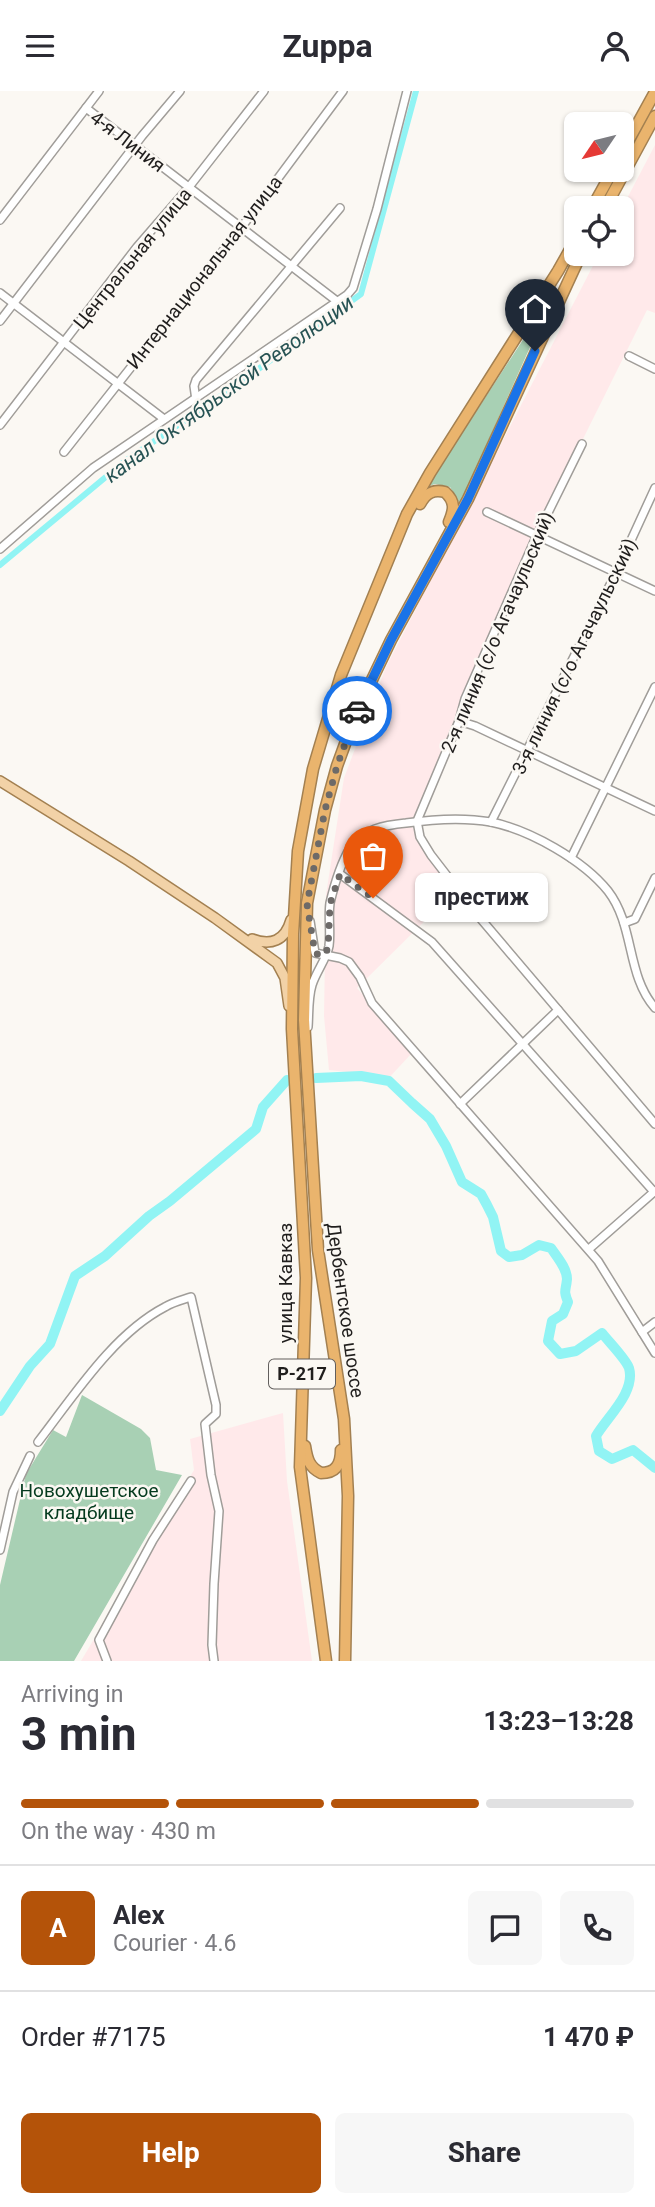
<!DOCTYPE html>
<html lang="en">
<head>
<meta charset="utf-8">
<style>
  body { margin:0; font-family:Roboto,sans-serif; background:#f7f7f7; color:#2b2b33; height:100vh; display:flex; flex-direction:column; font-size:26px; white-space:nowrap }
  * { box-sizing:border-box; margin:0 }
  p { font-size:23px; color:#7c7c81 }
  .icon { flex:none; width:38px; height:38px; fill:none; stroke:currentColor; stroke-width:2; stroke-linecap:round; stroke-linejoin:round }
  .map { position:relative; height:1570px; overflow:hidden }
  .panel { display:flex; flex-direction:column; background:#fff; flex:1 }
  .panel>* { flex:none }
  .needle { width:46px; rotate:235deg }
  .tools { position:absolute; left:564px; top:21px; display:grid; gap:14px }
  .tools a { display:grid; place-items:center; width:70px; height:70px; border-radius:10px; background:#fff; box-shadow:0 2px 5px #0004; font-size:35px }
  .pin { position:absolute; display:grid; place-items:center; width:60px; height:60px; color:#fff; margin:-72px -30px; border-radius:50% 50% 50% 0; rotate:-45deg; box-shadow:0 0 7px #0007 }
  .pin .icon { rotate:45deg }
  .courier { position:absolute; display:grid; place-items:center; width:70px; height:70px; margin:-35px; border:5px solid #1a73e8; border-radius:50%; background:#fff; color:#222; box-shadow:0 2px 9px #0007 }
  .bubble { position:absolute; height:49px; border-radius:10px; background:#fff; box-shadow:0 2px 5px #0004; font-size:23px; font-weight:700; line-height:49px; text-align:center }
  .head em { font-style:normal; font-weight:700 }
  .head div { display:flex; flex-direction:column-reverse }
  .head { display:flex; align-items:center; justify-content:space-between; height:119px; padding:0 21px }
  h1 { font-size:46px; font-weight:700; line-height:52px }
  .bar { display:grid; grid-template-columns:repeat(4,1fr); gap:10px 7px; align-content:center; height:84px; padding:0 21px }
  .bar i { height:9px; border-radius:5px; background:#e1e1e2 }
  .bar .current { background:#b45309 }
  .bar p { grid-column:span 4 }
  .line { display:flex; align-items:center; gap:18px; padding:0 21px; border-top:2px solid #e1e1e2 }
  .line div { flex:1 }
  .round { display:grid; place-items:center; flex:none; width:74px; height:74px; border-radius:10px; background:#f7f7f7 }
  .action { display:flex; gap:14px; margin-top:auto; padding:14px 21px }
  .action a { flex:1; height:80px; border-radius:10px; background:#b45309; color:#fff; font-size:28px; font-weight:700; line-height:80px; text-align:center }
  .action a+a { background:#f7f7f7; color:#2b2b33 }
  header { display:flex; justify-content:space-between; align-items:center; height:91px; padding:0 21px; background:#fff; font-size:32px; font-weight:700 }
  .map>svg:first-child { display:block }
  .commercial { fill:#ffe9ea }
  .green { fill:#a8d0b4 }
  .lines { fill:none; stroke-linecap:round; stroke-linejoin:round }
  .canal { stroke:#91f4f4; stroke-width:6 }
  .river { stroke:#91f4f4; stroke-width:10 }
  .minor-casing { stroke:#a09d99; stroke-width:10 }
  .major-casing { stroke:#a38051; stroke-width:12 }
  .highway-casing { stroke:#a38051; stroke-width:13 }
  .minor { stroke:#fff; stroke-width:7 }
  .major { stroke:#f2d2a7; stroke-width:9 }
  .highway { stroke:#eab46d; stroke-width:10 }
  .done { stroke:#6d6a68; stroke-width:7; stroke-dasharray:0 12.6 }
  .route { stroke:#1a73e8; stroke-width:9 }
  .labels { text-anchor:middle; stroke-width:5; stroke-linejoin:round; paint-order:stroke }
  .shield { fill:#fbf8f3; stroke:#625f5d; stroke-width:2 }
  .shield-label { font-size:18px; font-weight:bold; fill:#201e1d }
  .street-label { font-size:19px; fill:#201e1d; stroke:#fbf8f3 }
  .park-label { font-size:19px; fill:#043a1e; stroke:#fbf8f3 }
  .water-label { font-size:21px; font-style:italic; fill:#275354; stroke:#fbf8f3 }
</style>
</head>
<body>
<header><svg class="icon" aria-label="menu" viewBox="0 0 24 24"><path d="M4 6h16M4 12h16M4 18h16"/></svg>Zuppa<svg class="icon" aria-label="person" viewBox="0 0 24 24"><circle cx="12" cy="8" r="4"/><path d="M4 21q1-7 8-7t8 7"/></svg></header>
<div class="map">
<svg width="655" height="1570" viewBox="0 0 655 1570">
  <rect width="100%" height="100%" fill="#fbf8f3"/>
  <g class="commercial">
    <polygon points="655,54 655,222 647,219 517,481 412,736 432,770 455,800 357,897 412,962 385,991 365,983 329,979 324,925 326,804 344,687 386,576 599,163 621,163 621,119"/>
    <polygon points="283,1322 287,1390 312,1570 81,1570 194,1379 190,1348"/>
  </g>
  <g class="green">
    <polygon points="556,198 460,413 450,396 435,393 427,396"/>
    <polygon points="82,1304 141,1338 150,1347 156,1379 182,1384 74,1570 0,1570 0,1494 26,1383 53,1339 66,1346"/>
  </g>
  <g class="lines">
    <polyline class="canal" points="0,474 125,370 231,298 361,203 416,0"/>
    <g class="river">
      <path d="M316,987l45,-2 28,5 23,22 18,16 16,27 16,36 19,12 6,11 6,12 8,34 8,6 13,-2 17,-10 12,3c6,9 16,20 16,31 -1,12 -4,11 1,23l-5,12 -11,7 -4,20 12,13 16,-3 26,-18c6,8 24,26 27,35 7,24 -22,49 -33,68l3,15 13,8 21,-9 22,18"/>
      <polyline points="0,1320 30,1275 50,1253 75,1185 105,1165 149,1125 170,1110 256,1038 263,1016 287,989"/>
    </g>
    <g class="minor-casing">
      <g id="minor">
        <polyline points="86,17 338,211"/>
        <polyline points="0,129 99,0"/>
        <polyline points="0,202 164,328"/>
        <polyline points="0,230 142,45 180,0"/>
        <polyline points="629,265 655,278"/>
        <polyline points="196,309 194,295 196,289 340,117"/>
        <polyline points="0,334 137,156 189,96 264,0"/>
        <polyline points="582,353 537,444 465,608 459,630 417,730 420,746 431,764 475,821 655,1033"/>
        <polyline points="64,361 241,137 343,0"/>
        <polyline points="487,421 655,500"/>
        <polyline points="0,458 93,377 347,204 353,197 377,118 407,0"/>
        <polyline points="459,630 475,635 655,720"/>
        <polyline points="491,731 616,482 655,397"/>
        <polyline points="571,767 655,596"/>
        <polyline points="340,783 432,851 654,1101"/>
        <polyline points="310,830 315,862 340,867 349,871 360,886 372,912 598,1170 655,1262"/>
        <polyline points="624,832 635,828 655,787"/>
        <path d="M308,936c1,-14 0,-29 4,-42 4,-13 15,-27 17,-39 2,-14 -1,-29 1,-43 4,-17 11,-40 20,-55 11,-19 36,-23 56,-25 28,-4 57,-6 85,-1 39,8 92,38 117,69 27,35 18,84 47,117"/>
        <polyline points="460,1013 558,919"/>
        <polyline points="589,1158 655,1100"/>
        <polyline points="642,1241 655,1231"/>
        <path d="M38,1351c35,-45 75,-108 127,-135 8,-5 17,-7 26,-10l25,108v9l-11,10 6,51 8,36 -5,73 -2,61 2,16"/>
        <polyline points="0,1459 13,1401 30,1365"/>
        <polyline points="107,1570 99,1549 153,1449 191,1390"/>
      </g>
    </g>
    <g class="major-casing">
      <g id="major">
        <polyline points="0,690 129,770 215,827 277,872 285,887 289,915"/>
        <path d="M252,848c19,7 33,2 39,-19"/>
      </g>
    </g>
    <g class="highway-casing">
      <g id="highway">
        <polyline points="621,63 655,1"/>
        <polyline points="592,117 613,79"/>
        <polyline points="605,117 655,25"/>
        <path d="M420,413c6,-11 13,-15 25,-12 11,10 9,18 4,30"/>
        <path d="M305,1355c2,13 4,21 16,27 15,0 20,-9 20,-23"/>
        <polyline points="326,1570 300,1376 306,1187 292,938 293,843 298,760 313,678 341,584 407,423 430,382 558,180 576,148"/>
        <polyline points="345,1570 348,1405 344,1328 318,1159 304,929 307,812 325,719 337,675 357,620 391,549 468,408 581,163"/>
      </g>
    </g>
    <use href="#minor" class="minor"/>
    <use href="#major" class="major"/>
    <use href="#highway" class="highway"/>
  </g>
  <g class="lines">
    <polyline class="done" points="357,620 337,675 325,719 307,813 315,862 322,865 328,858 330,813 340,783 373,807"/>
    <polyline class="route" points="357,620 391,549 468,408 535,260"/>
  </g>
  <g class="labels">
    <rect class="shield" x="269" y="1268.5" width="66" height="29" rx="5"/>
    <g class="shield-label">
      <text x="302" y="1289">Р-217</text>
    </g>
    <g class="street-label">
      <text transform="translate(128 50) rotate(37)" y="7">4-я Линия</text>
      <text transform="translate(132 167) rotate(-51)" y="7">Центральная улица</text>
      <text transform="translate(204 181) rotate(-52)" y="7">Интернациональная улица</text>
      <text transform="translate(497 541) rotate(-67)" y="7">2-я линия (с/о Агачаульский)</text>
      <text transform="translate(574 565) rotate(-64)" y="7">3-я линия (с/о Агачаульский)</text>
      <text transform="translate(285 1192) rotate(-90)" y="7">улица Кавказ</text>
      <text transform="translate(346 1219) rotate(82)" y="7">Дербентское шоссе</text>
    </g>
    <g class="park-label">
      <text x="89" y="1406">Новохушетское<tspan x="89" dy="22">кладбище</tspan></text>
    </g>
    <g class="water-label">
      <text transform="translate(229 298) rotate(-36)" y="7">канал Октябрьской Революции</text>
    </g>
  </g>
</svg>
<div class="tools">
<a><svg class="needle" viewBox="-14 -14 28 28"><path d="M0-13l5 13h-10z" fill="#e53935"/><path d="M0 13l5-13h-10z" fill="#7c7c81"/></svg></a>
<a><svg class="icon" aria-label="locate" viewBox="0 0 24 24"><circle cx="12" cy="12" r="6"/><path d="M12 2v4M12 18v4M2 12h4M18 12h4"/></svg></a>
</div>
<div class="pin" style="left:373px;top:807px;background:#ea580c"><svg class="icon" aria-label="bag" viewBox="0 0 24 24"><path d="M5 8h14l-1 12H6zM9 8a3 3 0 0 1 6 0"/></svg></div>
<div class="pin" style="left:535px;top:260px;background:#1f2937"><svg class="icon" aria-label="home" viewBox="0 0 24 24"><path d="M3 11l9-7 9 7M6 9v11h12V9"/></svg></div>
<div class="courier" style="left:357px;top:620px"><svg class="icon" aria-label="car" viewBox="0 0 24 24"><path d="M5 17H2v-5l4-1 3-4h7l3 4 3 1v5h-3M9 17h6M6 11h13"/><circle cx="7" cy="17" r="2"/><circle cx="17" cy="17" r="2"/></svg></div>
<div class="bubble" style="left:415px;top:782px;width:133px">престиж</div>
</div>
<section class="panel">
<div class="head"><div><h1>3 min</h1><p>Arriving in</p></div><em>13:23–13:28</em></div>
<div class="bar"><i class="current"></i><i class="current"></i><i class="current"></i><i></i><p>On the way · 430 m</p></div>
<div class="line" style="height:126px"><b class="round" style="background:#b45309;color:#fff">A</b><div><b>Alex</b><p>Courier · 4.6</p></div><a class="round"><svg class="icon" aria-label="chat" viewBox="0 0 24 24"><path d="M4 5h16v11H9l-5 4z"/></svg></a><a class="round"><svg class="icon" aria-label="phone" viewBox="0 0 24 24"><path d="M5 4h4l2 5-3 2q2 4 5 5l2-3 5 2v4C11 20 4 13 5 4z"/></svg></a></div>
<div class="line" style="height:91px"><div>Order #7175</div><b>1 470 ₽</b></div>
<div class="action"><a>Help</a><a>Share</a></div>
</section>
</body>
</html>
